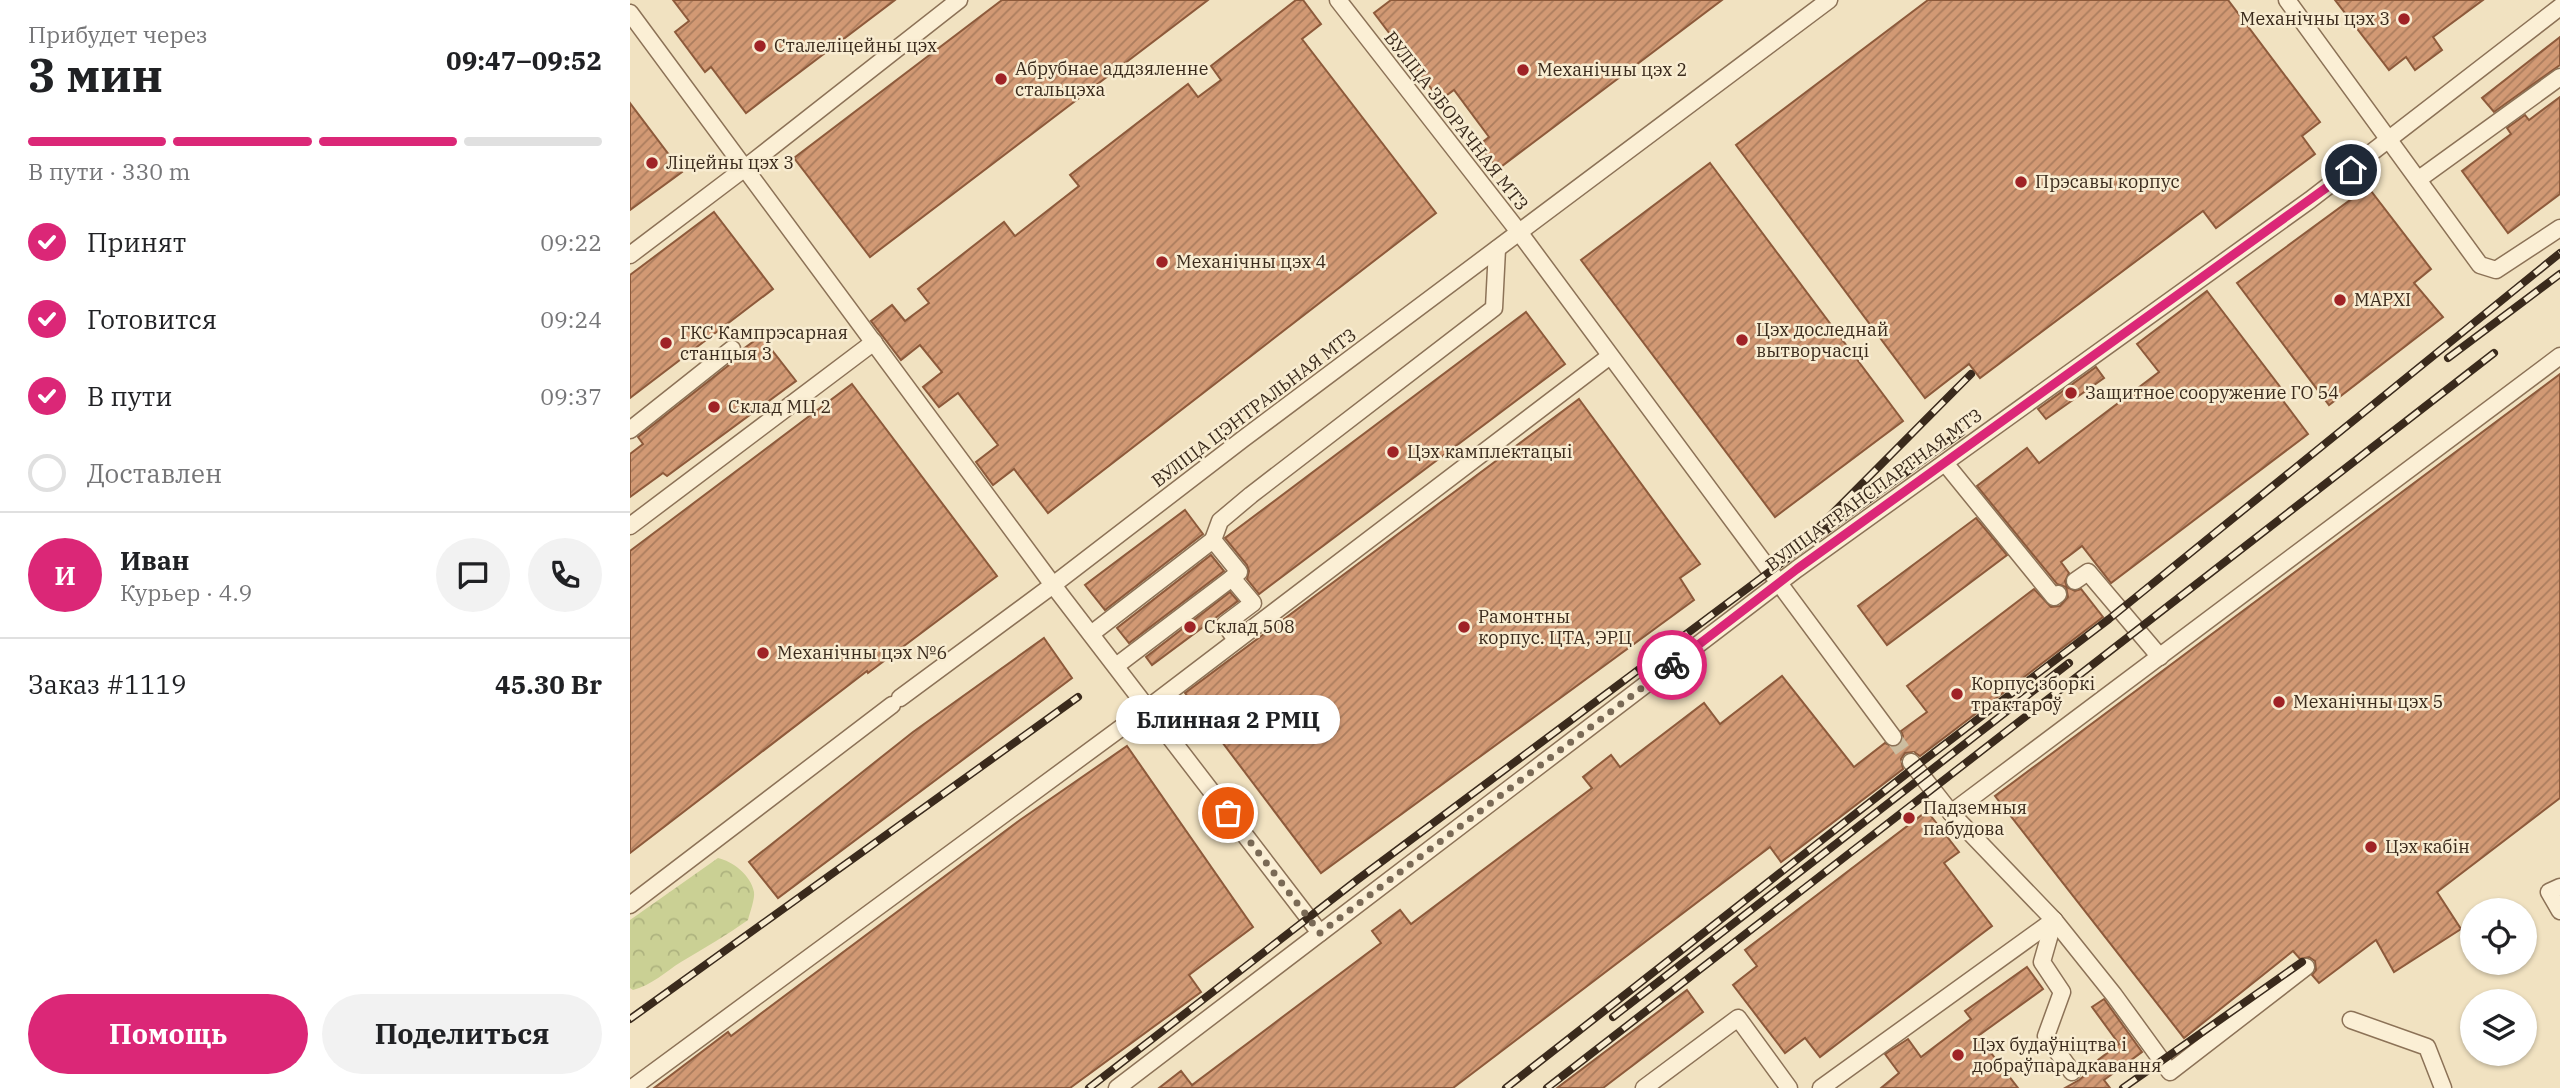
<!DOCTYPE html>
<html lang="ru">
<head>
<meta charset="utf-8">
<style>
  body { margin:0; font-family:"IBM Plex Serif",serif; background:#f2f2f2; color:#202124; height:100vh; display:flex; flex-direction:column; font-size:26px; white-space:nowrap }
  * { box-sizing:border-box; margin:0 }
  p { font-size:23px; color:#757577 }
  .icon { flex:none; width:38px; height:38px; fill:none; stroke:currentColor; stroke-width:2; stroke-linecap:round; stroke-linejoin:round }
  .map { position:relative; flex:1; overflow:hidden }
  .details { display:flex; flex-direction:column; background:#fff; width:630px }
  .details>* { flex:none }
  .tools { position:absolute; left:1830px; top:898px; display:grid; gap:14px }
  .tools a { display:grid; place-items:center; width:77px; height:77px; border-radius:50%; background:#fff; box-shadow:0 2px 5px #0004; font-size:35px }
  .pin { position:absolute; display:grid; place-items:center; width:60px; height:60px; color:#fff; margin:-30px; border:4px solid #fff; border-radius:50%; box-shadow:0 2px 7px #0007 }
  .courier { position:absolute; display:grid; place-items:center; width:70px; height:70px; margin:-35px; border:5px solid #db2777; border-radius:50%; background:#fff; color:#222; box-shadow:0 2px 9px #0007 }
  .bubble { position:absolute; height:49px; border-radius:24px; background:#fff; box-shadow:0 2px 5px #0004; font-size:23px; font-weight:700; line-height:49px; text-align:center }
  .headline em { font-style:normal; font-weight:700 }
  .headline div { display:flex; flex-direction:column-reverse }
  .headline { display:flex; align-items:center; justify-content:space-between; height:119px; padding:0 28px }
  h1 { font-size:46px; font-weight:700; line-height:52px }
  .bar { display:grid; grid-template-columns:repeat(4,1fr); gap:10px 7px; align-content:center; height:84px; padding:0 28px }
  .bar i { height:9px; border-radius:5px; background:#e0e0e0 }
  .bar .selected { background:#db2777 }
  .bar p { grid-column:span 4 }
  .line { display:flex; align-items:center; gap:18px; padding:0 28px; border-top:2px solid #e0e0e0 }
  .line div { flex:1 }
  .round { display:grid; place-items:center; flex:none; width:74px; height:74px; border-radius:37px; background:#f2f2f2 }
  ol { padding:0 28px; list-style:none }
  li { display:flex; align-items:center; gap:21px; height:77px }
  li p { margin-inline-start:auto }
  li .icon { padding:7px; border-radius:50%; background:#db2777; color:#fff; stroke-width:4 }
  li:last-child { color:#757577 }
  li i { width:38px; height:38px; border:4px solid #e0e0e0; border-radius:50% }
  .action { display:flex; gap:14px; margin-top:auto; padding:14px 28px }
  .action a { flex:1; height:80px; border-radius:42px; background:#db2777; color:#fff; font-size:28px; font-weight:700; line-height:80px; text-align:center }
  .action a+a { background:#f2f2f2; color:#202124 }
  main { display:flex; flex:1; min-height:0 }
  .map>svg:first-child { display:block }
  .forest { fill:url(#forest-crowns) }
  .building { fill:url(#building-hatch); stroke:#8d5a3b; stroke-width:2 }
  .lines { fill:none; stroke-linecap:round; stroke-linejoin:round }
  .minor-tunnel { stroke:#ccbda0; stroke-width:16; stroke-dasharray:16 8; stroke-linecap:butt }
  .minor-casing { stroke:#8c7257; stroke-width:19 }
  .minor { stroke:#fbefd5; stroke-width:16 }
  .rail-casing { stroke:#3a2a1c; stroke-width:8 }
  .rail { stroke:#f8ecd1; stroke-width:5; stroke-dasharray:16; stroke-linecap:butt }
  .done { stroke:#7a6a56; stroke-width:7; stroke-dasharray:0 12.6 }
  .route { stroke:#db2777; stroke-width:9 }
  .poi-dot { fill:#9f2326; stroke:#f8ecd1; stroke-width:2.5 }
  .labels { text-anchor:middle; stroke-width:5; stroke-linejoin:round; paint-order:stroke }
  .poi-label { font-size:18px; fill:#3a2a1c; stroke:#f8ecd1; text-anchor:start }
  .street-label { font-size:18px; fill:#3a2a1c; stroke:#f8ecd1 }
</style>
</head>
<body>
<main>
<section class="details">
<div class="headline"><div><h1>3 мин</h1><p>Прибудет через</p></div><em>09:47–09:52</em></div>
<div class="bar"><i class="selected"></i><i class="selected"></i><i class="selected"></i><i></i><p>В пути · 330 m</p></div>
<ol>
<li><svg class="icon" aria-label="check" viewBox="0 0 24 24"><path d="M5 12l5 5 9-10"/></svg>Принят<p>09:22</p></li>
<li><svg class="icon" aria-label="check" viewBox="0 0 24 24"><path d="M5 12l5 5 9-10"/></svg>Готовится<p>09:24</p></li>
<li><svg class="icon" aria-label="check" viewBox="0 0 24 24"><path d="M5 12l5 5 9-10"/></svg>В пути<p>09:37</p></li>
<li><i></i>Доставлен</li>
</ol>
<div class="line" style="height:126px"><b class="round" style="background:#db2777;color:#fff">И</b><div><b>Иван</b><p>Курьер · 4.9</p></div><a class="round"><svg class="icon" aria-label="chat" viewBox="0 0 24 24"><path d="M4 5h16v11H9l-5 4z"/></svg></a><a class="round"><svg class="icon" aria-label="phone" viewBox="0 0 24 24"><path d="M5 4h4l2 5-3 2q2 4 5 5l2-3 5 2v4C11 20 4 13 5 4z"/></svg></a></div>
<div class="line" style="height:91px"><div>Заказ #1119</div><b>45.30 Br</b></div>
<div class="action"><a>Помощь</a><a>Поделиться</a></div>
</section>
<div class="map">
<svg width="1930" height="1088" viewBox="0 0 1930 1088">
  <defs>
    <pattern id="forest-crowns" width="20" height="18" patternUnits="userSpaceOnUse" patternTransform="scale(1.75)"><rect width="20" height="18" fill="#cad094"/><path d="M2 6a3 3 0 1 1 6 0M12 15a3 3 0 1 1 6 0" fill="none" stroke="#aeb37f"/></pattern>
    <pattern id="building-hatch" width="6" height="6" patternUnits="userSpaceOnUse" patternTransform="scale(1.75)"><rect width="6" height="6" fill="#d29974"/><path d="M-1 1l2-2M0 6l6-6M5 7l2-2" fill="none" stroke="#ab7d5e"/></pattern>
  </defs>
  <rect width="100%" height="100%" fill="#f1e2c1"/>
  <path class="forest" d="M88,858c14,3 33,17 36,34 1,7 -4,20 -6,28 -21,15 -44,28 -67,42 -16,10 -29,23 -48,28l-3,-2v-68z"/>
  <g class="building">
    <polygon points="43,0 265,0 116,113 81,67 75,72 45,32 59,21"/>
    <polygon points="372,0 578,0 240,257 164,158"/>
    <polygon points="666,0 673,0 691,24 672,39 806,213 418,513 384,469 363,485 346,462 368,445 328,393 309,407 293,387 312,372 290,345 271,360 241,321 262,305 275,321 299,303 288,289 374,222 385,236 449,186 440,175 558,84 568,97 591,80 581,66"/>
    <polygon points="761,0 1092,0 868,169 849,145 859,137 824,90 810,100 744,13"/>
    <polygon points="1298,0 1598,0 1690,122 1672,136 1685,154 1586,228 1573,211 1350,378 1339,364 1295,398 1106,145"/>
    <polygon points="1705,0 1853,0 1803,37 1812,50 1785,70 1776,57 1759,70"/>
    <polygon points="1930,37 1930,65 1864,112 1852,98"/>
    <polygon points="1930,97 1930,194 1878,233 1832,171 1881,134 1877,128 1895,115 1899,120"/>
    <polygon points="0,103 52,172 0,210"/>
    <polygon points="1080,163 1273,421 1145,517 951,260"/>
    <polygon points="1738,187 1801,269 1784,283 1813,317 1699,405 1607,283"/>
    <polygon points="84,212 143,289 0,398 0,275"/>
    <polygon points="1577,291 1654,392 1648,394 1678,434 1481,583 1452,546 1431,562 1439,573 1435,581 1437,587 1445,591 1451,589 1473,617 1290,756 1284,752 1275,753 1271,759 1273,769 1151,862 1140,847 823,1088 529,1088 551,1071 562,1085 751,943 742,931 770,910 781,924 962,788 953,777 981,755 990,767 1074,703 1090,724 1152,676 1224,767 1255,743 1264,747 1270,745 1273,736 1271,731 1297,712 1277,686 1404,589 1421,607 1430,606 1438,597 1436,587 1427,584 1347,486 1397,448 1409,463 1529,372 1507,344"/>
    <polygon points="896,312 935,364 629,594 617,579 619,571 617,565 595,538"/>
    <polygon points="131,336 166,381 37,476 33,473 0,497 0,454 13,444 8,437 109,357 112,350"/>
    <polygon points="1466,367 1474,378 1416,419 1408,409"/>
    <polygon points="1930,374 1930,798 1807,892 1831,929 1764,972 1746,940 1689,983 1682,975 1686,970 1685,961 1679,957 1670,959 1663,951 1554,1038 1365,796"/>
    <polygon points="222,384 367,576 238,673 237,671 0,853 0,551"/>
    <polygon points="949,399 1070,564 1050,578 1064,600 691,873 555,693"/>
    <polygon points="555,510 573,534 475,610 455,585"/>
    <polygon points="1346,518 1377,555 1257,645 1228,606"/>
    <polygon points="581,555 594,571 499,643 487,628"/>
    <polygon points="600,592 608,601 522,665 516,657"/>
    <polygon points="414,638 442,678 148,898 119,862 283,732"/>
    <polygon points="497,746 623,927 559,975 571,992 440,1088 24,1088 98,1032 101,1036 390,820"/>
    <polygon points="1297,811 1329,852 1314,863 1362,926 1190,1057 1175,1038 1155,1053 1103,985 1127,966 1115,950"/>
    <polygon points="1397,967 1413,989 1348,1036 1388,1088 1251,1088 1269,1073 1255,1054 1278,1039 1291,1057 1341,1019 1335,1011"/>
    <polygon points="1057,990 1073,1012 973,1088 927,1088"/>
    <polygon points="1474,999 1512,1052 1474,1080 1480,1088 1435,1088 1449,1080 1470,1063 1468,1060 1489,1044 1462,1007"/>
  </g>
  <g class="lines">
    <polyline class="minor-tunnel" points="1263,737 1281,762"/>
    <g class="minor-casing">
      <g id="minor">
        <polyline points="708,0 889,232 1263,737"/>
        <polyline points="1657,0 1850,265 1866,270 1930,228"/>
        <polyline points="0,13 423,585 270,698"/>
        <polyline points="1789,179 1930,77"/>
        <polyline points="0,255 115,168 329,0"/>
        <polyline points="0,430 102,349"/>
        <polyline points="1315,463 1424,597 1428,594"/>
        <polyline points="0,526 244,342"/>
        <polyline points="583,540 590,521 621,495 864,308 867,249"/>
        <polyline points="1445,581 1458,572 1530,657"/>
        <polyline points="461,634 583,540 609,572 602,578 623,603 595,624 606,640"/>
        <polyline points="486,666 602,578"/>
        <polyline points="1321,813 1930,356"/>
        <polyline points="1930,887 1919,892 1930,911"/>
        <polyline points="0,905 262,705"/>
        <polyline points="1424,920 1484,995 1540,1072 1676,967"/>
        <polyline points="1424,920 1412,962 1432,992 1416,1036 1442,1072"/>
        <polyline points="690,933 423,585 613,439 1199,0"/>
        <polyline points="1721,1020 1797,1047 1813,1088"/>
        <polyline points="2,1088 518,708 980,356"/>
        <polyline points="487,1088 1167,569 1680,200 1930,7"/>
        <polyline points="1014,1088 1108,1018 1159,1088"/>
        <polyline points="1191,1088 1424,920 1321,813 1281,762"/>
      </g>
    </g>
    <use href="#minor" class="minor"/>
    <g class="rail-casing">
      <g id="rail">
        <polyline points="1818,358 1930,274"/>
        <polyline points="1190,526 1341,374"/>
        <polyline points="983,1017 1439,663"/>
        <polyline points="0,1019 448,697"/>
        <polyline points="459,1088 727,880 1158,558 1332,432"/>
        <polyline points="876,1088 1285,767 1479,619 1930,253"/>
        <polyline points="917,1088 1864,353"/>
        <polyline points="1493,1088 1672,962"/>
      </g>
    </g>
    <use href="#rail" class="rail"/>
  </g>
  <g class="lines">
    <polyline class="done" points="598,813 690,933 1042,665"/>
    <polyline class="route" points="1042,665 1167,569 1721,170"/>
  </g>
  <g class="poi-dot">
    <circle cx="1774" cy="19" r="7"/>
    <circle cx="130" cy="46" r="7"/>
    <circle cx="893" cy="70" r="7"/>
    <circle cx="371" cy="79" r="7"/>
    <circle cx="22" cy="163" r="7"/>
    <circle cx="1391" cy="182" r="7"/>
    <circle cx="532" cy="262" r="7"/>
    <circle cx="1710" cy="300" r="7"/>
    <circle cx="1112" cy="340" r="7"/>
    <circle cx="36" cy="343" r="7"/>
    <circle cx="1441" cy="393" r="7"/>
    <circle cx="84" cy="407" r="7"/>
    <circle cx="763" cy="452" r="7"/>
    <circle cx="560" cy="627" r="7"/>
    <circle cx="834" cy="627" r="7"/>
    <circle cx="133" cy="653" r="7"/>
    <circle cx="1327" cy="694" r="7"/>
    <circle cx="1649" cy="702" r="7"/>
    <circle cx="1279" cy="818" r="7"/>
    <circle cx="1741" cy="847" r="7"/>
    <circle cx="1328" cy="1055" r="7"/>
  </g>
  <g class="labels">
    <g class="poi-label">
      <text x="1760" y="25" text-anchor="end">Механічны цэх 3</text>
      <text x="144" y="52">Сталеліцейны цэх</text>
      <text x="385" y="75">Абрубнае аддзяленне<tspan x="385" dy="21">стальцэха</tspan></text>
      <text x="907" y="76">Механічны цэх 2</text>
      <text x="36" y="169">Ліцейны цэх 3</text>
      <text x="1405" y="188">Прэсавы корпус</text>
      <text x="546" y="268">Механічны цэх 4</text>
      <text x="1724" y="306">МАРХІ</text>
      <text x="1126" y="336">Цэх доследнай<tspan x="1126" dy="21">вытворчасці</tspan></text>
      <text x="50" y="339">ГКС Кампрэсарная<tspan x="50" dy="21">станцыя 3</tspan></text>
      <text x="1455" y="399">Защитное сооружение ГО 54</text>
      <text x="98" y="413">Склад МЦ 2</text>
      <text x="777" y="458">Цэх камплектацыі</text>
      <text x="848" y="623">Рамонтны<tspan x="848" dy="21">корпус. ЦТА, ЭРЦ</tspan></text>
      <text x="574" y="633">Склад 508</text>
      <text x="147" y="659">Механічны цэх №6</text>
      <text x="1341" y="690">Корпус зборкі<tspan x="1341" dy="21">трактароў</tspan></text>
      <text x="1663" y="708">Механічны цэх 5</text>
      <text x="1293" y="814">Падземныя<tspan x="1293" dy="21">пабудова</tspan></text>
      <text x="1755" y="853">Цэх кабін</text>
      <text x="1342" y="1051">Цэх будаўніцтва і<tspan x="1342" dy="21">добраўпарадкавання</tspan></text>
    </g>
    <g class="street-label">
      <text transform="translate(826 121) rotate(52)" y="6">ВУЛІЦА ЗБОРАЧНАЯ МТЗ</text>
      <text transform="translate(624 408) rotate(-37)" y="6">ВУЛІЦА ЦЭНТРАЛЬНАЯ МТЗ</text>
      <text transform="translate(1244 490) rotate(-36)" y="6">ВУЛІЦА ТРАНСПАРТНАЯ МТЗ</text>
    </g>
  </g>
</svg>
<div class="tools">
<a><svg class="icon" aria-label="locate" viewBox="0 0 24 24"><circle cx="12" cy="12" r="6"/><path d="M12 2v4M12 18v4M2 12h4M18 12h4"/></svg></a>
<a><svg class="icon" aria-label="layers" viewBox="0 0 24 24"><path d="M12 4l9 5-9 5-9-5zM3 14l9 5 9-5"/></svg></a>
</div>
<div class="pin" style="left:598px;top:813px;background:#ea580c"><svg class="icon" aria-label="bag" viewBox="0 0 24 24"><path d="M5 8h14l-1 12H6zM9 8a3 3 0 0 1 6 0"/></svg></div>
<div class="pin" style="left:1721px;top:170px;background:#1f2937"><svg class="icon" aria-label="home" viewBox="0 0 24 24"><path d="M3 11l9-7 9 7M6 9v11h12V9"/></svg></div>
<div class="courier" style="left:1042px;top:665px"><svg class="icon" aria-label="bike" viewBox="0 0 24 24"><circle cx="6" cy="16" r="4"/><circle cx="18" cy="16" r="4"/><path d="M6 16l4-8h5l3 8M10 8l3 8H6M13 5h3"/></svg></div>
<div class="bubble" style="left:486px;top:695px;width:224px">Блинная 2 РМЦ</div>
</div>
</main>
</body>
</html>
